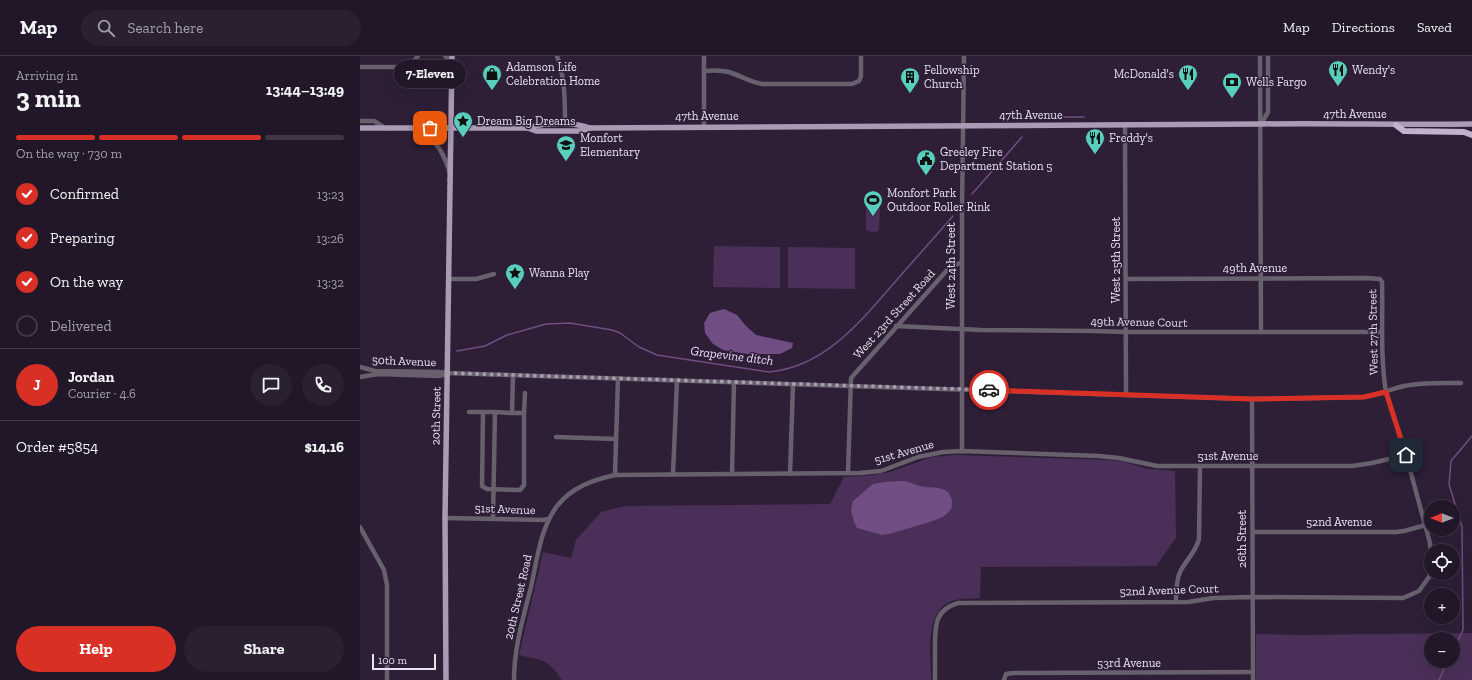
<!DOCTYPE html>
<html lang="en">
<head>
<meta charset="utf-8">
<style>
  body { margin:0; font-family:"Zilla Slab",serif; background:#2a2031; color:#f1f3f6; height:100vh; display:flex; flex-direction:column; font-size:15px; white-space:nowrap }
  * { box-sizing:border-box; margin:0 }
  p { font-size:13px; color:#a29fa8 }
  .icon { flex:none; width:22px; height:22px; fill:none; stroke:currentColor; stroke-width:2; stroke-linecap:round; stroke-linejoin:round }
  .map { position:relative; flex:1; overflow:hidden }
  .details { display:flex; flex-direction:column; background:#221729; width:360px }
  .details>* { flex:none }
  .needle { width:26px; rotate:270deg }
  .fabs { position:absolute; left:1064px; top:444px; display:grid; gap:8px }
  .fabs a { display:grid; place-items:center; width:36px; height:36px; border-radius:50%; background:#221729; box-shadow:0 4px 16px #0002,0 0 0 1px #3f3646; font-size:20px }
  .scale { position:absolute; left:12px; bottom:10px; width:64px; box-sizing:border-box; padding-left:4px; border:2px solid #e9dfef; border-top:0; font-size:11px; line-height:14px; white-space:nowrap; color:#e9dfef; -webkit-text-stroke:3px #2e1f37; paint-order:stroke }
  .pin { position:absolute; display:grid; place-items:center; width:34px; height:34px; color:#fff; margin:-17px; border-radius:8px; box-shadow:0 2px 6px #0006 }
  .courier { position:absolute; display:grid; place-items:center; width:40px; height:40px; margin:-20px; border:3px solid #d93025; border-radius:50%; background:#fff; color:#222; box-shadow:0 1px 5px #0007 }
  .bubble { position:absolute; height:28px; border-radius:14px; background:#221729; box-shadow:0 4px 16px #0002,0 0 0 1px #3f3646; font-size:13px; font-weight:700; line-height:28px; text-align:center }
  .overview em { font-style:normal; font-weight:700 }
  .overview div { display:flex; flex-direction:column-reverse }
  .overview { display:flex; align-items:center; justify-content:space-between; height:68px; padding:0 16px }
  h1 { font-size:26px; font-weight:700; line-height:30px }
  .bar { display:grid; grid-template-columns:repeat(4,1fr); gap:6px 4px; align-content:center; height:48px; padding:0 16px }
  .bar i { height:5px; border-radius:3px; background:#3f3646 }
  .bar .selected { background:#d93025 }
  .bar p { grid-column:span 4 }
  .line { display:flex; align-items:center; gap:10px; padding:0 16px; border-top:1px solid #3f3646 }
  .line div { flex:1 }
  .round { display:grid; place-items:center; flex:none; width:42px; height:42px; border-radius:21px; background:#2a2031 }
  ol { padding:0 16px; list-style:none }
  li { display:flex; align-items:center; gap:12px; height:44px }
  li p { margin-inline-start:auto }
  li .icon { padding:4px; border-radius:50%; background:#d93025; color:#fff; stroke-width:4 }
  li:last-child { color:#a29fa8 }
  li i { width:22px; height:22px; border:2px solid #3f3646; border-radius:50% }
  .cta { display:flex; gap:8px; margin-top:auto; padding:8px 16px }
  .cta a { flex:1; height:46px; border-radius:24px; background:#d93025; color:#fff; font-size:16px; font-weight:700; line-height:46px; text-align:center }
  .cta a+a { background:#2a2031; color:#f1f3f6 }
  header { display:flex; align-items:center; gap:24px; box-sizing:border-box; height:56px; padding:0 20px; background:#221729; border-bottom:1px solid #3f3646 }
  header strong { font-size:19px }
  nav { display:flex; gap:22px; margin-inline-start:auto; font-size:14px }
  .search { width:280px; height:36px; background:#2a2031; display:flex; align-items:center; gap:10px; box-sizing:border-box; padding:0 14px; border-radius:22px; color:#a29fa8; font-size:15px }
  main { display:flex; flex:1; min-height:0 }
  .map>svg:first-child { display:block }
  .green { fill:#4a3058; fill-rule:evenodd }
  .water { fill:#704d83 }
  .lines { fill:none; stroke-linecap:round; stroke-linejoin:round }
  .stream { stroke:#704d83; stroke-width:1.5 }
  .minor { stroke:#68606d; stroke-width:4.5 }
  .major { stroke:#aa9ab3; stroke-width:5.5 }
  .highway { stroke:#c4b1cf; stroke-width:6 }
  .done { stroke:#a89caf; stroke-width:4; stroke-dasharray:0 7.2 }
  .route { stroke:#d93025; stroke-width:5 }
  .labels { text-anchor:middle; stroke-width:3; stroke-linejoin:round; paint-order:stroke }
  .poi-label { font-size:12px; fill:#e9dfef; stroke:#2e1f37; text-anchor:start }
  .street-label { font-size:12px; fill:#e9dfef; stroke:#2e1f37 }
  .water-label { font-size:13px; font-style:italic; fill:#efdafc; stroke:#2e1f37 }
</style>
</head>
<body>
<header>
<strong>Map</strong>
<div class="search"><svg class="icon" aria-label="search" viewBox="0 0 24 24"><circle cx="10" cy="10" r="6"/><path d="M15 15l6 6"/></svg>Search here</div>
<nav><a>Map</a><a>Directions</a><a>Saved</a></nav>
</header>
<main>
<section class="details">
<div class="overview"><div><h1>3 min</h1><p>Arriving in</p></div><em>13:44–13:49</em></div>
<div class="bar"><i class="selected"></i><i class="selected"></i><i class="selected"></i><i></i><p>On the way · 730 m</p></div>
<ol>
<li><svg class="icon" aria-label="check" viewBox="0 0 24 24"><path d="M5 12l5 5 9-10"/></svg>Confirmed<p>13:23</p></li>
<li><svg class="icon" aria-label="check" viewBox="0 0 24 24"><path d="M5 12l5 5 9-10"/></svg>Preparing<p>13:26</p></li>
<li><svg class="icon" aria-label="check" viewBox="0 0 24 24"><path d="M5 12l5 5 9-10"/></svg>On the way<p>13:32</p></li>
<li><i></i>Delivered</li>
</ol>
<div class="line" style="height:72px"><b class="round" style="background:#d93025;color:#fff">J</b><div><b>Jordan</b><p>Courier · 4.6</p></div><a class="round"><svg class="icon" aria-label="chat" viewBox="0 0 24 24"><path d="M4 5h16v11H9l-5 4z"/></svg></a><a class="round"><svg class="icon" aria-label="phone" viewBox="0 0 24 24"><path d="M5 4h4l2 5-3 2q2 4 5 5l2-3 5 2v4C11 20 4 13 5 4z"/></svg></a></div>
<div class="line" style="height:52px"><div>Order #5854</div><b>$14.16</b></div>
<div class="cta"><a>Help</a><a>Share</a></div>
</section>
<div class="map">
<svg width="1112" height="624" viewBox="0 0 1112 624">
  <rect width="100%" height="100%" fill="#2e1f37"/>
  <g class="green">
    <polygon points="508,145 517,145 520,148 519,173 517,176 508,175 506,173 506,148"/>
    <polygon points="354,190 420,191 420,232 353,231"/>
    <polygon points="428,191 495,192 495,233 428,232"/>
    <path d="M596,399l153,5 16,2 22,7 28,2 1,67 -20,28 -175,1 -1,31c-8,1 -17,0 -25,2 -32,8 -24,55 -24,80h-369c-15,-22 -18,-19 -43,-25l24,-103 28,6 5,-18 25,-28 24,-6 205,-2 14,-27 29,-2 17,-3 42,-15z"/>
    <path d="M1112,577v47h-216v-46l43,1zM1071,583h22v22h-22z"/>
  </g>
  <g class="water">
    <polygon points="364,253 377,259 386,270 396,279 433,287 432,292 420,298 387,298 363,294 353,288 345,277 344,267 350,257"/>
    <path d="M541,425c7,0 12,3 19,5 11,3 17,-1 28,6 17,24 -20,30 -35,35 -8,2 -16,5 -24,7l-7,1 -25,-7 -3,-6 -3,-12 2,-9 20,-17 11,-2z"/>
  </g>
  <g class="lines">
    <g class="stream">
      <polyline points="682,61 724,61"/>
      <polyline points="612,138 662,81"/>
      <path d="M97,295l28,-5 22,-11 39,-11 24,-1 42,7 8,3 19,14 18,8 112,17c56,-5 92,-51 126,-90 19,-22 39,-44 58,-66"/>
      <polyline points="1093,595 1103,574 1102,471 1089,428 1091,405 1112,380"/>
      <polyline points="1079,624 1088,605"/>
    </g>
    <g class="minor">
      <polyline points="85,0 92,6"/>
      <path d="M197,0c8,22 8,45 8,68"/>
      <polyline points="344,0 344,71"/>
      <polyline points="900,0 901,276"/>
      <polyline points="0,11 43,11 50,9 58,0"/>
      <path d="M344,15c9,-1 17,-1 25,1 12,4 21,10 33,12h90l7,-3 2,-5v-20"/>
      <polyline points="0,65 14,65 25,72"/>
      <polyline points="901,68 908,56 908,0"/>
      <polyline points="765,70 766,339"/>
      <path d="M52,72c23,12 29,18 37,42"/>
      <polyline points="89,223 116,223 134,218"/>
      <polyline points="536,270 621,274 734,275 766,276 1022,276"/>
      <path d="M0,311l15,4 64,1 8,1 805,26 112,-2c14,-2 27,-8 40,-11 18,-4 38,-3 57,-3"/>
      <polyline points="0,321 18,318 79,320 86,318"/>
      <polyline points="892,343 893,624"/>
      <polyline points="109,356 135,356"/>
      <polyline points="123,356 122,430 127,433 160,434 164,429 164,357 152,357 153,319"/>
      <polyline points="164,357 165,337"/>
      <polyline points="196,381 256,383"/>
      <polyline points="602,395 602,153 604,0"/>
      <polyline points="488,417 491,322 589,212 602,206"/>
      <polyline points="313,418 317,324"/>
      <polyline points="372,418 374,326"/>
      <polyline points="430,418 433,328"/>
      <polyline points="255,419 258,322"/>
      <polyline points="85,462 182,464 189,463"/>
      <polyline points="133,462 135,356 152,357"/>
      <polyline points="0,471 24,514 27,529 27,624"/>
      <polyline points="893,476 1036,476 1044,475 1066,469"/>
      <path d="M816,545c0,-9 0,-20 4,-29 6,-12 16,-20 19,-33l1,-73"/>
      <path d="M154,624c0,-32 9,-62 17,-93 6,-27 9,-58 26,-81 15,-19 36,-26 58,-31l244,-2 22,-2 37,-14 25,-5 19,-1 137,5 20,2 38,8h195l20,-3 34,-8"/>
      <path d="M575,624c0,-11 0,-21 0,-32 0,-21 -1,-38 23,-45l230,-1 25,-4 39,-1 151,1 16,-7 10,-14 2,-9 -1,-25 -24,-88 -20,-63c-6,-37 -3,-74 -4,-110l-2,-3 -13,-1 -241,1"/>
      <polyline points="644,624 646,618 653,617 893,616"/>
    </g>
    <g class="major">
      <path d="M0,72h168c16,-6 46,-6 62,0 223,-1 446,-2 669,-4 71,-1 142,1 213,0"/>
      <polyline points="168,72 176,75 220,75 230,72"/>
      <polyline points="86,624 85,462 92,0"/>
    </g>
    <polyline class="highway" points="1036,69 1044,75 1104,76 1112,79"/>
  </g>
  <g class="lines">
    <polyline class="done" points="70,72 90,72 87,317 629,334"/>
    <polyline class="route" points="629,334 892,343 1004,341 1026,336 1046,399"/>
  </g>
  <defs>
    <g id="restaurant-pin" transform="scale(1)"><path d="M0 17L-7.5 6A9.5 9.5 0 1 1 7.5 6Z" fill="#5acebd" stroke="#2e1f37"/><path d="M-5-6h1v4h1v-4h1v4h1v-4h1v5L-1.5 .5V6h-2V.5L-5-1ZM5-6V6H3V1.5H1.5Q1.5-4 5-6Z" fill="#111"/></g>
    <g id="shop-pin" transform="scale(1)"><path d="M0 17L-7.5 6A9.5 9.5 0 1 1 7.5 6Z" fill="#5acebd" stroke="#2e1f37"/><path d="M-5-2.5h2.3a2.7 3.5 0 0 1 5.4 0H5L5.5 6h-11ZM-1.5-2.5h3a1.5 2.3 0 0 0-3 0Z" fill="#111"/></g>
    <g id="building-pin" transform="scale(1)"><path d="M0 17L-7.5 6A9.5 9.5 0 1 1 7.5 6Z" fill="#5acebd" stroke="#2e1f37"/><path d="M-4-6H4V6H1V3H-1V6H-4ZM-2.5-4.3h1.7v1.8h-1.7ZM.8-4.3h1.7v1.8H.8ZM-2.5-1h1.7V.8h-1.7ZM.8-1h1.7V.8H.8Z" fill="#111"/></g>
    <g id="bank-pin" transform="scale(1)"><path d="M0 17L-7.5 6A9.5 9.5 0 1 1 7.5 6Z" fill="#5acebd" stroke="#2e1f37"/><path d="M-6-4H6V4H-6ZM0-2.3a2.3 2.3 0 1 0 0 4.6a2.3 2.3 0 1 0 0-4.6Z" fill="#111"/></g>
    <g id="sight-pin" transform="scale(1)"><path d="M0 17L-7.5 6A9.5 9.5 0 1 1 7.5 6Z" fill="#5acebd" stroke="#2e1f37"/><path d="M0-6L1.8-2.2L6-1.7L2.9 1.2L3.7 5.4L0 3.3L-3.7 5.4L-2.9 1.2L-6-1.7L-1.8-2.2Z" fill="#111"/></g>
    <g id="school-pin" transform="scale(1)"><path d="M0 17L-7.5 6A9.5 9.5 0 1 1 7.5 6Z" fill="#5acebd" stroke="#2e1f37"/><path d="M0-5L7-2L0 1L-7-2ZM-4 1L0 2.5L4 1V4Q0 6-4 4Z" fill="#111"/></g>
    <g id="civic-pin" transform="scale(1)"><path d="M0 17L-7.5 6A9.5 9.5 0 1 1 7.5 6Z" fill="#5acebd" stroke="#2e1f37"/><path d="M-.6-6.5H3V-4.5H.6V-3L4-1V1h2V6H-6V1h2V-1L-.6-3ZM-1.2 2.5V6h2.4V2.5Z" fill="#111"/></g>
    <g id="stadium-pin" transform="scale(1)"><path d="M0 17L-7.5 6A9.5 9.5 0 1 1 7.5 6Z" fill="#5acebd" stroke="#2e1f37"/><path d="M0-5a6.5 5 0 1 0 0 10a6.5 5 0 1 0 0-10ZM-3.5-1.8h7v3.6h-7Z" fill="#111"/></g>
  </defs>
  <g fill-rule="evenodd">
    <use href="#restaurant-pin" x="978" y="14"/>
    <use href="#shop-pin" x="132" y="18"/>
    <use href="#restaurant-pin" x="828" y="18"/>
    <use href="#building-pin" x="550" y="21"/>
    <use href="#bank-pin" x="872" y="26"/>
    <use href="#sight-pin" x="103" y="65"/>
    <use href="#restaurant-pin" x="735" y="82"/>
    <use href="#school-pin" x="206" y="89"/>
    <use href="#civic-pin" x="566" y="103"/>
    <use href="#stadium-pin" x="513" y="144"/>
    <use href="#sight-pin" x="155" y="217"/>
  </g>
  <g class="labels">
    <g class="poi-label">
      <text x="146" y="15">Adamson Life<tspan x="146" dy="14">Celebration Home</tspan></text>
      <text x="564" y="18">Fellowship<tspan x="564" dy="14">Church</tspan></text>
      <text x="992" y="18">Wendy's</text>
      <text x="814" y="22" text-anchor="end">McDonald's</text>
      <text x="886" y="30">Wells Fargo</text>
      <text x="117" y="69">Dream Big Dreams</text>
      <text x="220" y="86">Monfort<tspan x="220" dy="14">Elementary</tspan></text>
      <text x="749" y="86">Freddy's</text>
      <text x="580" y="100">Greeley Fire<tspan x="580" dy="14">Department Station 5</tspan></text>
      <text x="527" y="141">Monfort Park<tspan x="527" dy="14">Outdoor Roller Rink</tspan></text>
      <text x="169" y="221">Wanna Play</text>
    </g>
    <g class="street-label">
      <text x="995" y="62">47th Avenue</text>
      <text x="671" y="63">47th Avenue</text>
      <text x="347" y="64">47th Avenue</text>
      <text transform="translate(756 204) rotate(-90)" y="4">West 25th Street</text>
      <text transform="translate(591 210) rotate(-90)" y="4">West 24th Street</text>
      <text x="895" y="216">49th Avenue</text>
      <text transform="translate(534 258) rotate(-48)" y="4">West 23rd Street Road</text>
      <text transform="translate(779 266) rotate(1)" y="4">49th Avenue Court</text>
      <text transform="translate(1013 276) rotate(-91)" y="4">West 27th Street</text>
      <text transform="translate(44 305) rotate(2)" y="4">50th Avenue</text>
      <text transform="translate(76 360) rotate(-89)" y="4">20th Street</text>
      <text transform="translate(544 396) rotate(-16)" y="4">51st Avenue</text>
      <text x="868" y="404">51st Avenue</text>
      <text transform="translate(145 453) rotate(2)" y="4">51st Avenue</text>
      <text x="979" y="470">52nd Avenue</text>
      <text transform="translate(882 483) rotate(-90)" y="4">26th Street</text>
      <text transform="translate(809 534) rotate(-2)" y="4">52nd Avenue Court</text>
      <text transform="translate(158 541) rotate(-77)" y="4">20th Street Road</text>
      <text x="769" y="611">53rd Avenue</text>
    </g>
    <g class="water-label">
      <text transform="translate(372 299) rotate(7)" y="5">Grapevine ditch</text>
    </g>
  </g>
</svg>
<div class="fabs">
<a><svg class="needle" viewBox="-14 -14 28 28"><path d="M0-13l5 13h-10z" fill="#e53935"/><path d="M0 13l5-13h-10z" fill="#a29fa8"/></svg></a>
<a><svg class="icon" aria-label="locate" viewBox="0 0 24 24"><circle cx="12" cy="12" r="6"/><path d="M12 2v4M12 18v4M2 12h4M18 12h4"/></svg></a>
<a>+</a>
<a>−</a>
</div>
<div class="scale">100 m</div>
<div class="pin" style="left:70px;top:72px;background:#ea580c"><svg class="icon" aria-label="bag" viewBox="0 0 24 24"><path d="M5 8h14l-1 12H6zM9 8a3 3 0 0 1 6 0"/></svg></div>
<div class="pin" style="left:1046px;top:399px;background:#1f2937"><svg class="icon" aria-label="home" viewBox="0 0 24 24"><path d="M3 11l9-7 9 7M6 9v11h12V9"/></svg></div>
<div class="courier" style="left:629px;top:334px"><svg class="icon" aria-label="car" viewBox="0 0 24 24"><path d="M5 17H2v-5l4-1 3-4h7l3 4 3 1v5h-3M9 17h6M6 11h13"/><circle cx="7" cy="17" r="2"/><circle cx="17" cy="17" r="2"/></svg></div>
<div class="bubble" style="left:34px;top:4px;width:72px">7-Eleven</div>
</div>
</main>
</body>
</html>
